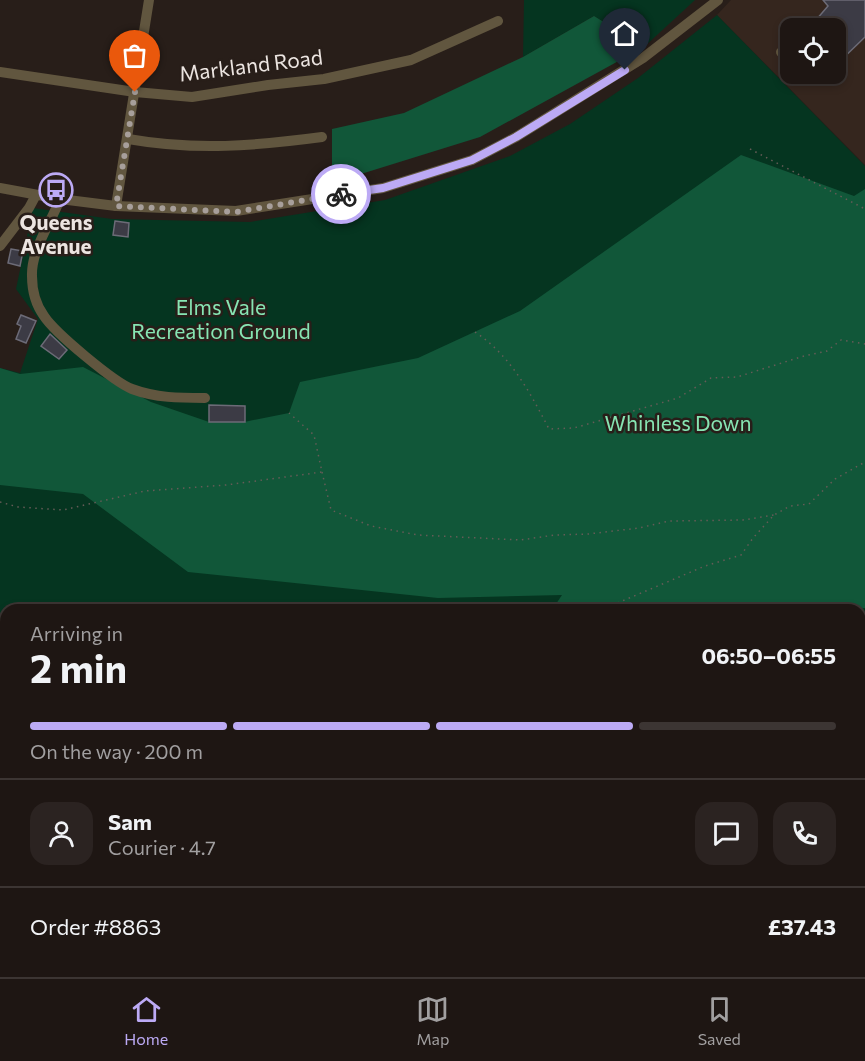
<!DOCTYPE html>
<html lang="en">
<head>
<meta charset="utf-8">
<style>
  body { margin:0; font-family:Commissioner,sans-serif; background:#2b2321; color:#f1f3f6; height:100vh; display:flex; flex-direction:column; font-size:22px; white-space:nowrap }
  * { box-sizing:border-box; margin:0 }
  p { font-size:20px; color:#a19fa0 }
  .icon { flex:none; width:33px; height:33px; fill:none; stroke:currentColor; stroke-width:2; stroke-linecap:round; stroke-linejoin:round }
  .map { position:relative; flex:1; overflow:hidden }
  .panel { position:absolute; left:0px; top:604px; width:866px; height:374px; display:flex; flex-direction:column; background:#1e1613; border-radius:18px 18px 0 0; box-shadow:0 3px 9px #0003,0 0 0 2px #3c3533 }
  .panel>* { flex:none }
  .controls { position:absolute; left:780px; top:18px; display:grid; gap:12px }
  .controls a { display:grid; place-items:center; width:66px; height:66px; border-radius:12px; background:#1e1613; box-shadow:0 3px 9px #0003,0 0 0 2px #3c3533; font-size:30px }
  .pin { position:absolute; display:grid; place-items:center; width:51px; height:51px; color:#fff; margin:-62px -26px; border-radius:50% 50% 50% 0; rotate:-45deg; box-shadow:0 0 6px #0007 }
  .pin .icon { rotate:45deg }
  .courier { position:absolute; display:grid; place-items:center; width:60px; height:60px; margin:-30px; border:4px solid #bcaaf5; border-radius:50%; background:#fff; color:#222; box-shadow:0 2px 8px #0007 }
  .headline em { font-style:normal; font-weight:700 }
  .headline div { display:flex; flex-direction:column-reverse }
  .headline { display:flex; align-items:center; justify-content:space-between; height:102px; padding:0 30px }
  h1 { font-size:39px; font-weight:700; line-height:45px }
  .bar { display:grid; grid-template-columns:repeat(4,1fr); gap:9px 6px; align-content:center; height:72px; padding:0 30px }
  .bar i { height:8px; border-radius:4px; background:#3c3533 }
  .bar .selected { background:#bcaaf5 }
  .bar p { grid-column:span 4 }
  .line { display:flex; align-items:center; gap:15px; padding:0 30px; border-top:2px solid #3c3533 }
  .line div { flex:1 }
  .round { display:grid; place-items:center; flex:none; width:63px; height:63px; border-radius:18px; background:#2b2321 }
  .menu { display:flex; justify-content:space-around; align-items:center; height:84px; border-top:2px solid #3c3533; background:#1e1613; font-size:16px; color:#a19fa0 }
  .menu a { display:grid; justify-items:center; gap:3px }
  .menu .selected { color:#bcaaf5 }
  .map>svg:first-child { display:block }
  .built { fill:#35261e; fill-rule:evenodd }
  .green { fill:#053520 }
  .forest { fill:#115739 }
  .building { fill:#3c3b45; stroke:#6c6b77; stroke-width:1.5 }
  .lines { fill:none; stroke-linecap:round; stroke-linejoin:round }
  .path { stroke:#655c57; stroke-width:1.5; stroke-dasharray:1.5 4.5; stroke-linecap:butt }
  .minor { stroke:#61563f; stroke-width:10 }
  .done { stroke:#a79f9b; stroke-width:6; stroke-dasharray:0 10.8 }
  .route { stroke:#bcaaf5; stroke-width:8 }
  .labels { text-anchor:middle; stroke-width:5; stroke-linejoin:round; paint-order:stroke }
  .street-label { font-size:21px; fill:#ece5e1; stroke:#281e19 }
  .poi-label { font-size:21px; font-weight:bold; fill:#ece5e1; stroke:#281e19 }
  .park-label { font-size:21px; fill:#87e5b3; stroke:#281e19 }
</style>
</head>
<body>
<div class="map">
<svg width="865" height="977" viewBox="0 0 865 977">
  <rect width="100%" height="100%" fill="#281e19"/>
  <g class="built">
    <path d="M731,0h134v165l-148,-150zM790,28h46v46h-46z"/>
    <polygon points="129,972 379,972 399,977 129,977"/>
  </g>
  <g class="green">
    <polygon points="524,0 695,0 644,47 594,16 523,57"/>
    <polygon points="717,15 865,166 865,977 399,977 379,972 860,972 860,610 6,610 6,972 129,972 129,977 0,977 0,368 20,373 38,319 16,289 33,208 112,219 250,222 385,200 510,156 570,124 638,78"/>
  </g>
  <g class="forest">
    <polygon points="594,16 644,47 480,137 332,183 332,129 404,113 523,57"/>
    <polygon points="741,155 854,196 865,189 865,608 854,610 552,610 562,595 438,598 188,572 83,494 0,485 0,368 20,374 83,367 151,402 209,422 244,422 289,413 300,382 418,358 520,311"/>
    <polygon points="6,837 6,972 129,972 129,977 0,977 0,838"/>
    <polygon points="379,972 688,972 687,977 399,977"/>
  </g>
  <g class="building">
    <polygon points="823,0 865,0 865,37 836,65 836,28 823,28 816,20 828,6"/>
    <polygon points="115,221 129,223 128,237 113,235"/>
    <polygon points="11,249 23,251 20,266 8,263"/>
    <polygon points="21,315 36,321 26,343 16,339 21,326 17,324"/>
    <polygon points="50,334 67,350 59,359 41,346"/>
    <polygon points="209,405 245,406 245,422 209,422"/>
  </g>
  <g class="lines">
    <g class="path">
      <polyline points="750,149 865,209"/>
      <path d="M475,332c35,23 55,60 74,97l25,-1 104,-30 33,-20 26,-1 67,-21 23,-5 14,-11 24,4"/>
      <polyline points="322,472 331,510 371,526 418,535 520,540 555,535 588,534 639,528 669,521 743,520 774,515"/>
      <polyline points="0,502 18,507 63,510 145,491 226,485 322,472 314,435 289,413"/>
      <polyline points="601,610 705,566 741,555 753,538 774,515 790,506 809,504 835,479 865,462"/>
      <polyline points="0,627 6,628"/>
      <polyline points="860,628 865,626"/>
      <polyline points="0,656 6,657"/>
      <polyline points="860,691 865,687"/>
      <polyline points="860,744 865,742"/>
      <polyline points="860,788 865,795"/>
    </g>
    <g class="minor">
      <polyline points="781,52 790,63"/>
      <polyline points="0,72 135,92 192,97 268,85 324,79 411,60 498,21"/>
      <polyline points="800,74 803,77"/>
      <path d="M128,139c69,12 126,7 194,-2"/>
      <polyline points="0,188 60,199 116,206 236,211 383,188 472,160 516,137 643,58 718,0"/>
      <path d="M60,199c-9,24 -29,51 -28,77 0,14 4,29 12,40 11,17 70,66 88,73 24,9 48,9 73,9"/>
      <polyline points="116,206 149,0"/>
      <polyline points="0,246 29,208 36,195"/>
      <polyline points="152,977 153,972"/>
    </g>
  </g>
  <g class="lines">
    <polyline class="done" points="135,92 116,206 236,212 341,194"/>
    <polyline class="route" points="341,194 383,188 472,160 516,137 625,70"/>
  </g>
  <defs>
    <g id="bus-ring" transform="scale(1.725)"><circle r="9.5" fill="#281e19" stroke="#bcaaf5" stroke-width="1.5"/><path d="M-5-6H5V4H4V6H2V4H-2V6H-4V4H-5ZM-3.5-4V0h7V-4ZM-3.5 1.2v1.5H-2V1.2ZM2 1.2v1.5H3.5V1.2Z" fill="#bcaaf5"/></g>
  </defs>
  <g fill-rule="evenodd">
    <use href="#bus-ring" x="56" y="190"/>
  </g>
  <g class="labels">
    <g class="street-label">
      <text transform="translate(251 66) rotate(-7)" y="7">Markland Road</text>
    </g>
    <g class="poi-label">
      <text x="56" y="230">Queens<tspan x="56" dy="24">Avenue</tspan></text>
    </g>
    <g class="park-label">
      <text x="221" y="315">Elms Vale<tspan x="221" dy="24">Recreation Ground</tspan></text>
      <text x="678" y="431">Whinless Down</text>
    </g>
  </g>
</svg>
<div class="controls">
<a><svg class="icon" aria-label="locate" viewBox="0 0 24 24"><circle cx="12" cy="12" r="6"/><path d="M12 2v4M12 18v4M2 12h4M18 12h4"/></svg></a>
</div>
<div class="pin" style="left:135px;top:92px;background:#ea580c"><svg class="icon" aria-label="bag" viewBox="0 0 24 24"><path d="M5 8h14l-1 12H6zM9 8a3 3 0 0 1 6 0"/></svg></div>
<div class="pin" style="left:625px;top:70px;background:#1f2937"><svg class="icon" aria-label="home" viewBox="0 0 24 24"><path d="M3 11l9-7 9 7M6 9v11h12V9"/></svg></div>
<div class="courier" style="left:341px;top:194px"><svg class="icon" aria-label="bike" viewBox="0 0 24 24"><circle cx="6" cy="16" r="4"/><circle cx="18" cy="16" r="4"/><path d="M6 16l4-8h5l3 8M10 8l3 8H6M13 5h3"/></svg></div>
<section class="panel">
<div class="headline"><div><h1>2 min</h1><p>Arriving in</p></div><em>06:50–06:55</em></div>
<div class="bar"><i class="selected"></i><i class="selected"></i><i class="selected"></i><i></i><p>On the way · 200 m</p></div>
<div class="line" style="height:108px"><a class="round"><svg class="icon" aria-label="person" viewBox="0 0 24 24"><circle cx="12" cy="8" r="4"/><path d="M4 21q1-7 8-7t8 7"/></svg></a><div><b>Sam</b><p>Courier · 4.7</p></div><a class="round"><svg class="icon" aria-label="chat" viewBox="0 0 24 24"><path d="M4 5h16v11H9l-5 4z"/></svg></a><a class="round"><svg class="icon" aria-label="phone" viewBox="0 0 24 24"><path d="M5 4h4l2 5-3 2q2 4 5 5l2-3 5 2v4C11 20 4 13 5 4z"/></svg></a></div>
<div class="line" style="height:78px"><div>Order #8863</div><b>£37.43</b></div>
</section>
</div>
<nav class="menu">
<a class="selected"><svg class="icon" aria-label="home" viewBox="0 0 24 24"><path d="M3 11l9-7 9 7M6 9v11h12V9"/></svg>Home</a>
<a><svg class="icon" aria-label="map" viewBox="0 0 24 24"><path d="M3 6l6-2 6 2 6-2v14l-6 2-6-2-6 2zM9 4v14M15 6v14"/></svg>Map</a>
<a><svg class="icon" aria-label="saved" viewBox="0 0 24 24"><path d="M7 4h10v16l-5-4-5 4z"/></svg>Saved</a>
</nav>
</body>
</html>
